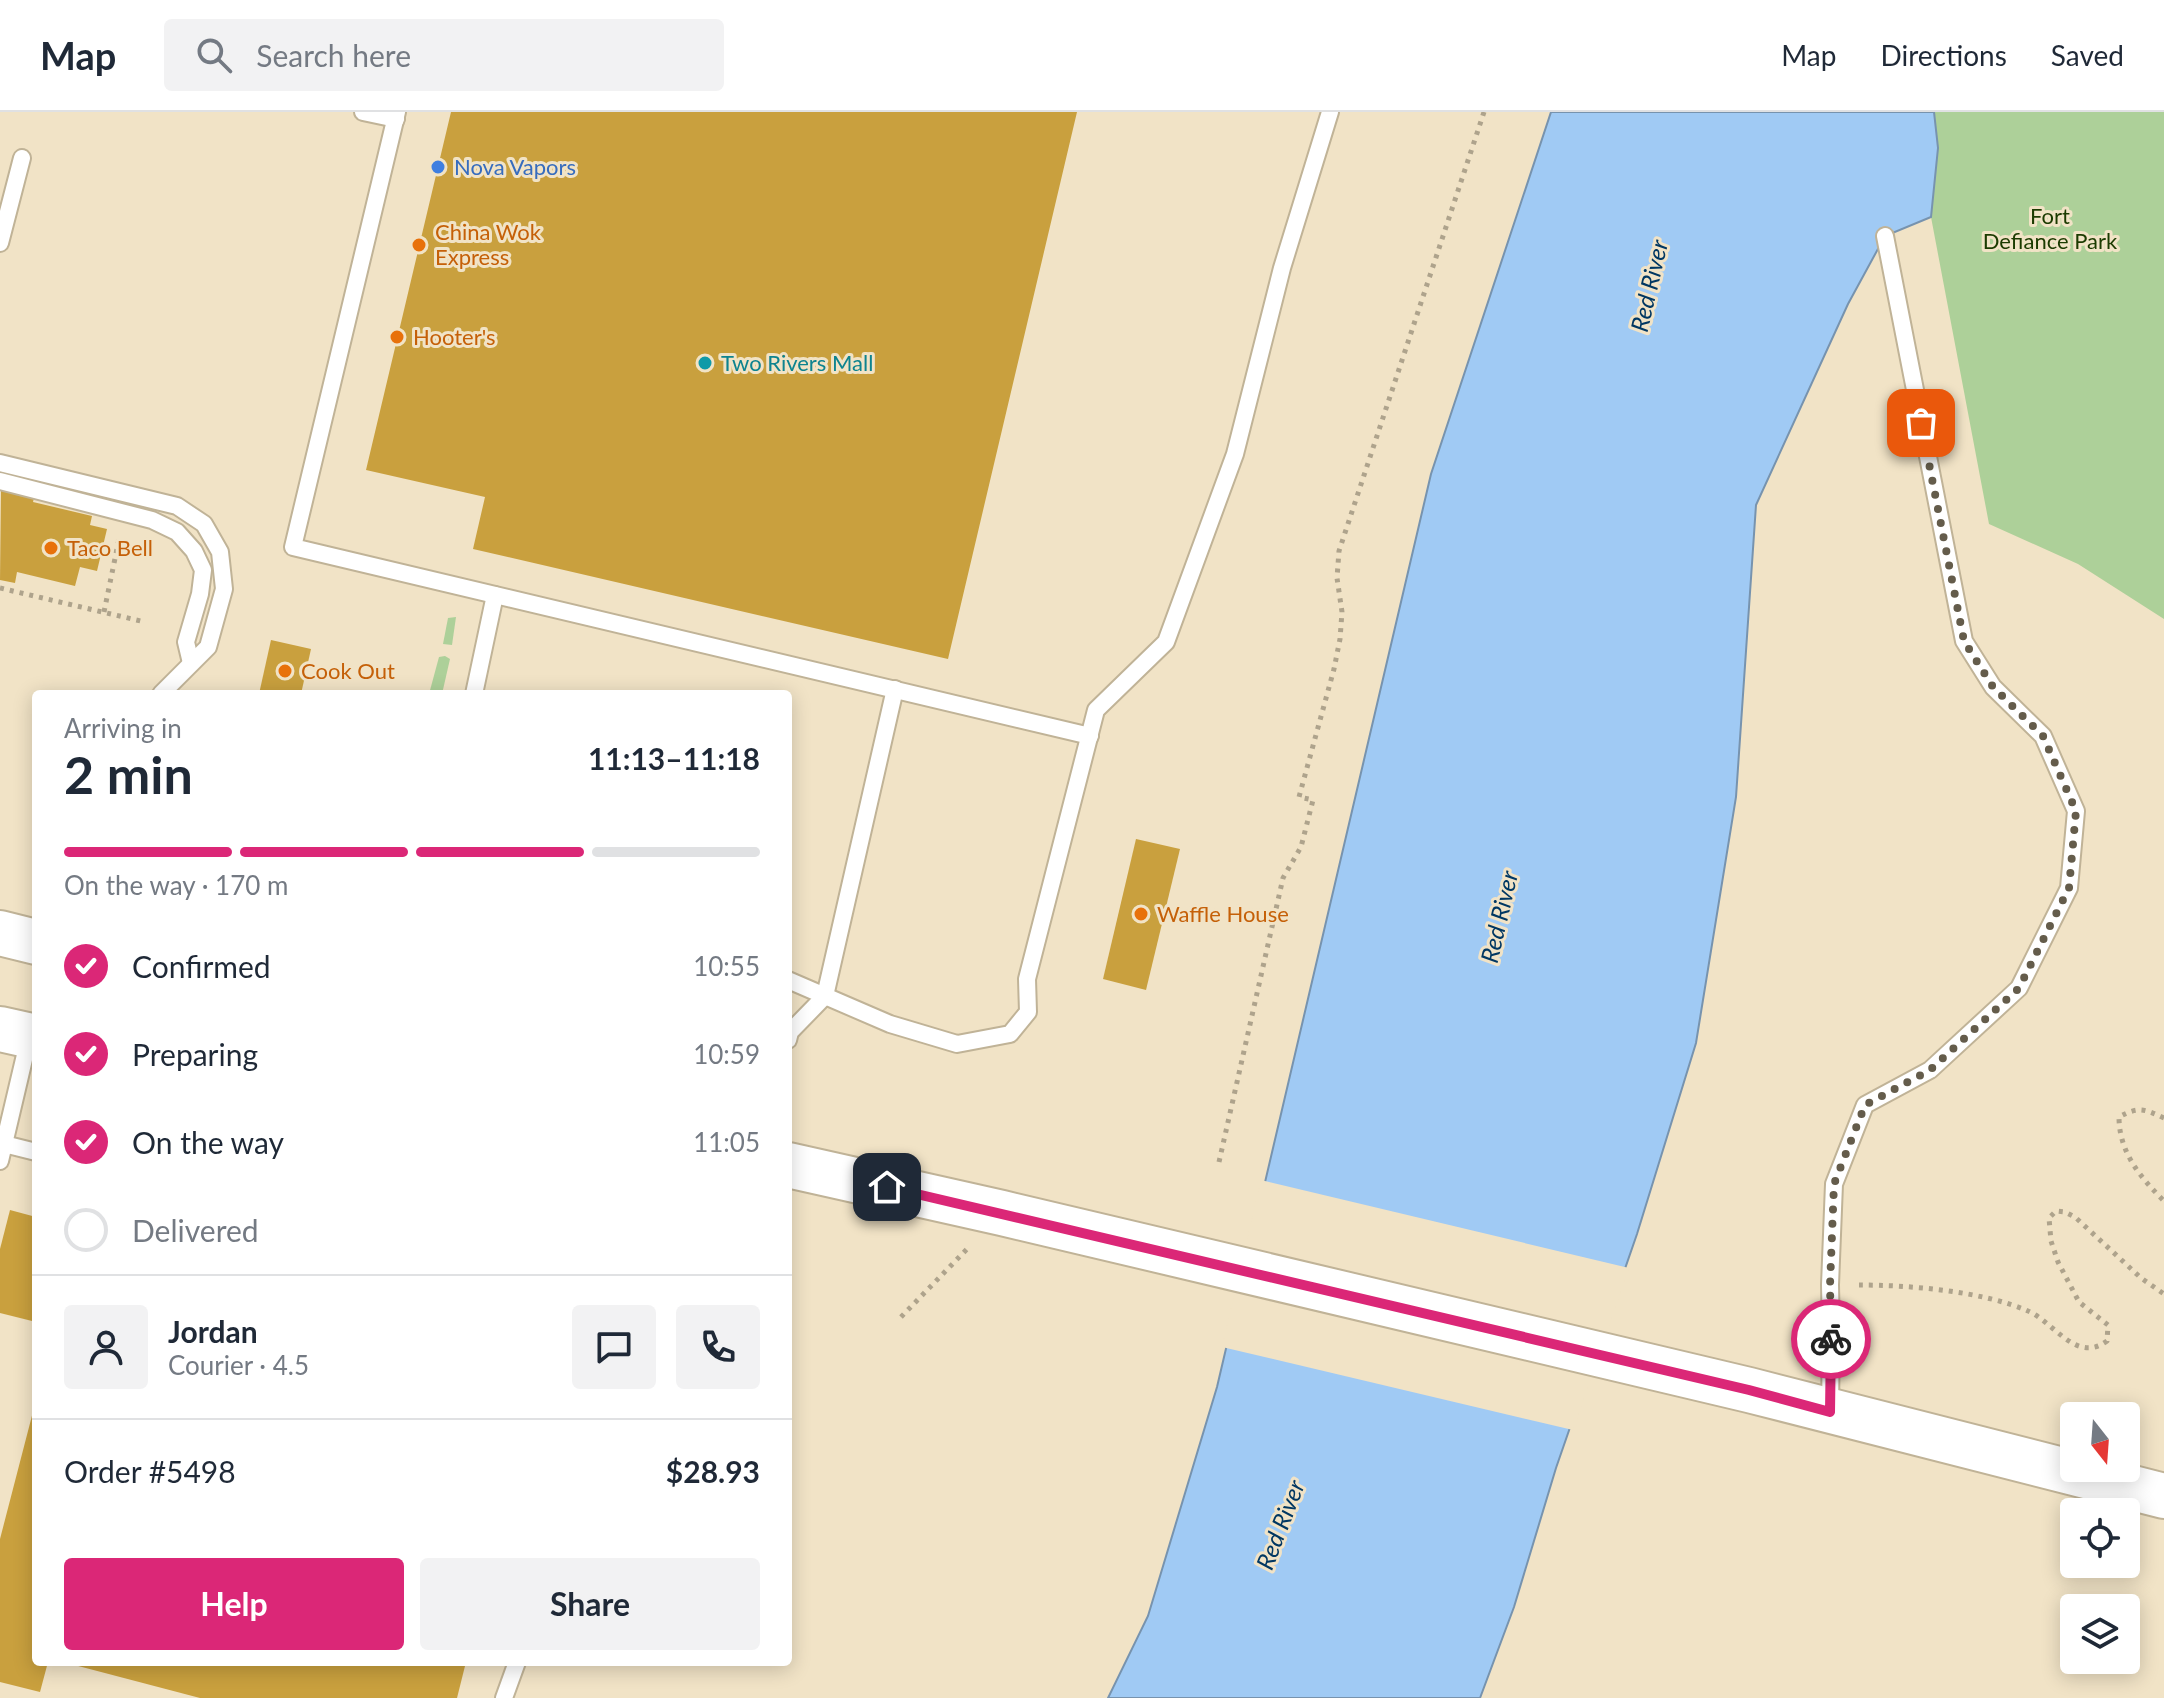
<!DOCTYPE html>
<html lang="en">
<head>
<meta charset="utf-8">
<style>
  body { margin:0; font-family:Lato,sans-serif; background:#f2f2f3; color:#1f2937; height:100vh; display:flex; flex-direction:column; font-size:30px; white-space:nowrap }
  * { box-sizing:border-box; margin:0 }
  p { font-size:26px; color:#747a83 }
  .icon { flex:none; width:44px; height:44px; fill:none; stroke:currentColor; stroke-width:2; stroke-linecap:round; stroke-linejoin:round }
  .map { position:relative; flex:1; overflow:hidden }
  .side { position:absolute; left:32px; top:578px; width:760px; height:976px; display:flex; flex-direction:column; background:#fff; border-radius:8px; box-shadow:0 4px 20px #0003 }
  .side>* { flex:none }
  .needle { width:52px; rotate:163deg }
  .buttons { position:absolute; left:2060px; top:1290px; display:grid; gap:16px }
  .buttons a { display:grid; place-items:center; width:80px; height:80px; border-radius:8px; background:#fff; box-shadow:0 4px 20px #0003; font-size:40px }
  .pin { position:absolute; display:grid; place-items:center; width:68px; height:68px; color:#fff; margin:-34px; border-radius:16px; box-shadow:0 4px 12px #0006 }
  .courier { position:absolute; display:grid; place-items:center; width:80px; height:80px; margin:-40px; border:6px solid #db2777; border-radius:50%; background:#fff; color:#222; box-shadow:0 2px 10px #0007 }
  .overview em { font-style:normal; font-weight:700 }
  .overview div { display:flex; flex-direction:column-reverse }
  .overview { display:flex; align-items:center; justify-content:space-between; height:136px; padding:0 32px }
  h1 { font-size:52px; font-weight:700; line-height:60px }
  .bar { display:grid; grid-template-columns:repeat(4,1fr); gap:12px 8px; align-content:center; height:96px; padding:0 32px }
  .bar i { height:10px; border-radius:6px; background:#e0e1e3 }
  .bar .on { background:#db2777 }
  .bar p { grid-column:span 4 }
  .line { display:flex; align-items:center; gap:20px; padding:0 32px; border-top:2px solid #e0e1e3 }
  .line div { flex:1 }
  .round { display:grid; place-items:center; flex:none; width:84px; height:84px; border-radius:8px; background:#f2f2f3 }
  ol { padding:0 32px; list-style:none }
  li { display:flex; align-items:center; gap:24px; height:88px }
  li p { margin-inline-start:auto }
  li .icon { padding:8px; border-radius:50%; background:#db2777; color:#fff; stroke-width:4 }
  li:last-child { color:#747a83 }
  li i { width:44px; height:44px; border:4px solid #e0e1e3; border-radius:50% }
  .primary-button { display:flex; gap:16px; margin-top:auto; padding:16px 32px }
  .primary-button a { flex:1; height:92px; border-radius:8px; background:#db2777; color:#fff; font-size:32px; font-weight:700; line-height:92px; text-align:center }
  .primary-button a+a { background:#f2f2f3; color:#1f2937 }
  header { display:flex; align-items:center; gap:48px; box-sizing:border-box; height:112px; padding:0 40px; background:#fff; border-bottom:2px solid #e0e1e3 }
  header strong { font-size:38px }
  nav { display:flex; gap:44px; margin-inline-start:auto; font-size:28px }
  .search { width:560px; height:72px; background:#f2f2f3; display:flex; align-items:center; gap:20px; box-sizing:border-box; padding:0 28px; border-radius:8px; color:#747a83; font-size:30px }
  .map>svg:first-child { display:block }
  .green { fill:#add099 }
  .water { fill:#a0caf4; stroke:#7793ae; stroke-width:2 }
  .pier { fill:#f1e3c6 }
  .building { fill:#c9a03e }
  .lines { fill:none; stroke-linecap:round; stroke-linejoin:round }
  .lane-casing { stroke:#c0b397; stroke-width:20 }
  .highway-casing { stroke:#c0b397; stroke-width:48 }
  .path { stroke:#aea38c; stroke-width:5; stroke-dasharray:4 6; stroke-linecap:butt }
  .lane { stroke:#fff; stroke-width:16 }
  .highway { stroke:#fff; stroke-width:44 }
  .done { stroke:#645c4b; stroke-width:8; stroke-dasharray:0 14.4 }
  .route { stroke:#db2777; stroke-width:10 }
  .shop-dot { fill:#3f7fe0; stroke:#f1e3c6; stroke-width:3 }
  .food-dot { fill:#e8710a; stroke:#f1e3c6; stroke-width:3 }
  .culture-dot { fill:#0f9aa8; stroke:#f1e3c6; stroke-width:3 }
  .labels { text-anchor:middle; stroke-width:6; stroke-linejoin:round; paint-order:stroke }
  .shop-label { font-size:22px; fill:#366cbe; stroke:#f1e3c6; text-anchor:start }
  .park-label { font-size:22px; fill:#1b3b00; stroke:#f1e3c6 }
  .food-label { font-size:22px; fill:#c56008; stroke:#f1e3c6; text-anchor:start }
  .culture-label { font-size:22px; fill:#0d838f; stroke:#f1e3c6; text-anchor:start }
  .water-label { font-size:24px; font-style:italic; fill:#003762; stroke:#f1e3c6 }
</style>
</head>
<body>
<header>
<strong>Map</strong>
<div class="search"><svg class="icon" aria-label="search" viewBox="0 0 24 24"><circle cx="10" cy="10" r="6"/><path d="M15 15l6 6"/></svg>Search here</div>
<nav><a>Map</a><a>Directions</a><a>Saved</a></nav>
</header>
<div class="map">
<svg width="2164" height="1586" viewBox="0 0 2164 1586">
  <rect width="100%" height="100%" fill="#f1e3c6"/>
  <g class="green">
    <polygon points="1934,0 2164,0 2164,507 2078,452 1989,412 1931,105 1938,36"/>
    <polygon points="456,505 452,533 443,532 448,506"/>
    <polygon points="445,544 450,547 442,582 429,582 439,545"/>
  </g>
  <polygon class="water" points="1551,0 1934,0 1938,36 1931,105 1885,124 1848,192 1756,393 1736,685 1696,931 1637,1122 1556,1356 1514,1495 1480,1586 1108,1586 1148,1504 1217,1275 1431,362"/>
  <polygon class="pier" points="1261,1068 1629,1156 1573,1318 1222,1235"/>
  <g class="building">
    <polygon points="451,0 1077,0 948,547 473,437 485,385 366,358"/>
    <polygon points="1,378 34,386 33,390 92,404 90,413 107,417 97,459 80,455 75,474 17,460 15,471 0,468"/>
    <polygon points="271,528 311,537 301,582 259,582"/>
    <polygon points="1136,727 1180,737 1146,878 1103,867"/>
    <polygon points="10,1098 36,1105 36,1210 0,1201 0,1137"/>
    <polygon points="35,1292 36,1550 48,1550 40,1580 0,1570 0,1427"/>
    <polygon points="63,1550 466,1550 457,1586 200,1586"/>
  </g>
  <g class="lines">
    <g class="lane-casing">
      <g id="lane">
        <polyline points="363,0 396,7"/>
        <polyline points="397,0 293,435 1090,624"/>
        <polyline points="0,131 22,46"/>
        <polyline points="0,351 177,394 204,412 220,440 224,477 208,535 161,582"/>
        <polyline points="0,369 152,408 177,420 194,439 203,458 200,482 186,530 191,551"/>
        <polyline points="474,582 495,483"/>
        <polyline points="788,868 890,912 957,932 1010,922 1028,900 1027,867 1096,598 1166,530 1235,342 1282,156 1330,0"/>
        <polyline points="788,928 790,920 825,884 895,577"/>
        <polyline points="0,1031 36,1040"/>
        <polyline points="0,1049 29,926"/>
        <polyline points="1830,1298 1831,1220 1830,1173 1834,1072 1865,993 1930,958 2019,876 2069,776 2076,699 2043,624 1993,575 1964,529 1885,124"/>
        <polyline points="504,1586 517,1550"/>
      </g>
    </g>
    <g class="highway-casing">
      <g id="highway">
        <polyline points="0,821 36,830"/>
        <polyline points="0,917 36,925"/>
        <polyline points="788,1053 1002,1101 1749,1278 2164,1384"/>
      </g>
    </g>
    <g class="path">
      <polyline points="0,476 145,510"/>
      <polyline points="104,500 119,427"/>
      <path d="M2164,1006c-20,-9 -25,-12 -45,-1 0,35 21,60 45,84"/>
      <polyline points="1219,1050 1283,766 1301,735 1313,688 1299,685 1334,557 1340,527 1342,500 1337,466 1339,439 1484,0"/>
      <path d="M1859,1173c50,0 123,6 169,26 26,11 48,53 79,30l1,-16 -29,-23 -21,-40 -7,-21 -2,-23 7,-7 9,1 10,5 66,61 23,16"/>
      <polyline points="901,1205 968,1136"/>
    </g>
    <use href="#lane" class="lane"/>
    <use href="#highway" class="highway"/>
  </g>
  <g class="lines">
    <polyline class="done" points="1831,1227 1830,1173 1834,1072 1865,993 1930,958 2019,876 2069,776 2076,699 2043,624 1993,575 1964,529 1921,311"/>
    <polyline class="route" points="887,1075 1749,1278 1830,1300 1831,1227"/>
  </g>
  <circle class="shop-dot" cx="438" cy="55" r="8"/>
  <g class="food-dot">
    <circle cx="419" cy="133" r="8"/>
    <circle cx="397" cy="225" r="8"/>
    <circle cx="51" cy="436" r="8"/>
    <circle cx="285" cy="559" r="8"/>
    <circle cx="1141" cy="802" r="8"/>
  </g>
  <circle class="culture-dot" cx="705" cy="251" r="8"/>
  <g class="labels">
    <g class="shop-label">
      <text x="454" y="63">Nova Vapors</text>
    </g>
    <g class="park-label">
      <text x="2050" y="112">Fort<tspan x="2050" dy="25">Defiance Park</tspan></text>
    </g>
    <g class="food-label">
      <text x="435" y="128">China Wok<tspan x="435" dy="25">Express</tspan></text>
      <text x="413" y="233">Hooter's</text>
      <text x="67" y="444">Taco Bell</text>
      <text x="301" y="567">Cook Out</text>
      <text x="1157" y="810">Waffle House</text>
    </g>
    <g class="culture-label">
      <text x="721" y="259">Two Rivers Mall</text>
    </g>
    <g class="water-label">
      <text transform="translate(1650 174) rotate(-77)" y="8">Red River</text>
      <text transform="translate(1500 805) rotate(-77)" y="8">Red River</text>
      <text transform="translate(1281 1413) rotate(-69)" y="8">Red River</text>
    </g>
  </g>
</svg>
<div class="buttons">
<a><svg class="needle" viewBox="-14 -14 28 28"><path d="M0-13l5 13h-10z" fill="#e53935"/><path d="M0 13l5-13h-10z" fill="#747a83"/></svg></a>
<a><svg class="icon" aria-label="locate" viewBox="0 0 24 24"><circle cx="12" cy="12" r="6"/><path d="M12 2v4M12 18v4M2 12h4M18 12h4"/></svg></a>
<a><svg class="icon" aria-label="layers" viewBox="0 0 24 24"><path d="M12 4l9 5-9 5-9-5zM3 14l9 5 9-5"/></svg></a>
</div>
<div class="pin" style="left:1921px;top:311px;background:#ea580c"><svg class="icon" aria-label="bag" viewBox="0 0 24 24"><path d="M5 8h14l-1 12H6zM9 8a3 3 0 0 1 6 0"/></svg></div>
<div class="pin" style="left:887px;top:1075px;background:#1f2937"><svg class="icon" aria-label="home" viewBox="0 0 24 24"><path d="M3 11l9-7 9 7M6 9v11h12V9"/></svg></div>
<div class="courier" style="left:1831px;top:1227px"><svg class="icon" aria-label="bike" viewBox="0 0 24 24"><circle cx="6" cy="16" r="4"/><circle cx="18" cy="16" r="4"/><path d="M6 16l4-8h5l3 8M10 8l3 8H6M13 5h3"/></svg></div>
<section class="side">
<div class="overview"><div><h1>2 min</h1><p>Arriving in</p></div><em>11:13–11:18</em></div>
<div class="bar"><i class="on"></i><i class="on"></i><i class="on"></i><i></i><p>On the way · 170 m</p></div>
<ol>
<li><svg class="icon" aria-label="check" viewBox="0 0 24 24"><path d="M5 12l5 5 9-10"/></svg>Confirmed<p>10:55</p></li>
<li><svg class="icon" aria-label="check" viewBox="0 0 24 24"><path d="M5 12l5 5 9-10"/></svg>Preparing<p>10:59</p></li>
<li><svg class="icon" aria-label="check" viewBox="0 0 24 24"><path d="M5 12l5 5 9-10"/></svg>On the way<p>11:05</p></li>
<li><i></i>Delivered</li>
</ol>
<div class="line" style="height:144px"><a class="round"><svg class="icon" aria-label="person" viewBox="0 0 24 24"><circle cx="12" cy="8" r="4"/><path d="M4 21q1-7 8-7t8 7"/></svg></a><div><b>Jordan</b><p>Courier · 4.5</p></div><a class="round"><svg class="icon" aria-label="chat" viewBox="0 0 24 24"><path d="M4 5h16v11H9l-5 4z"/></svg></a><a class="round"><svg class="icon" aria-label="phone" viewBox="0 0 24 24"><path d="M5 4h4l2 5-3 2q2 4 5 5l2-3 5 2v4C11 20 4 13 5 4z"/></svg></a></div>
<div class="line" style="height:104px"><div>Order #5498</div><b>$28.93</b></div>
<div class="primary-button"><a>Help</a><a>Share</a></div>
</section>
</div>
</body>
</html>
